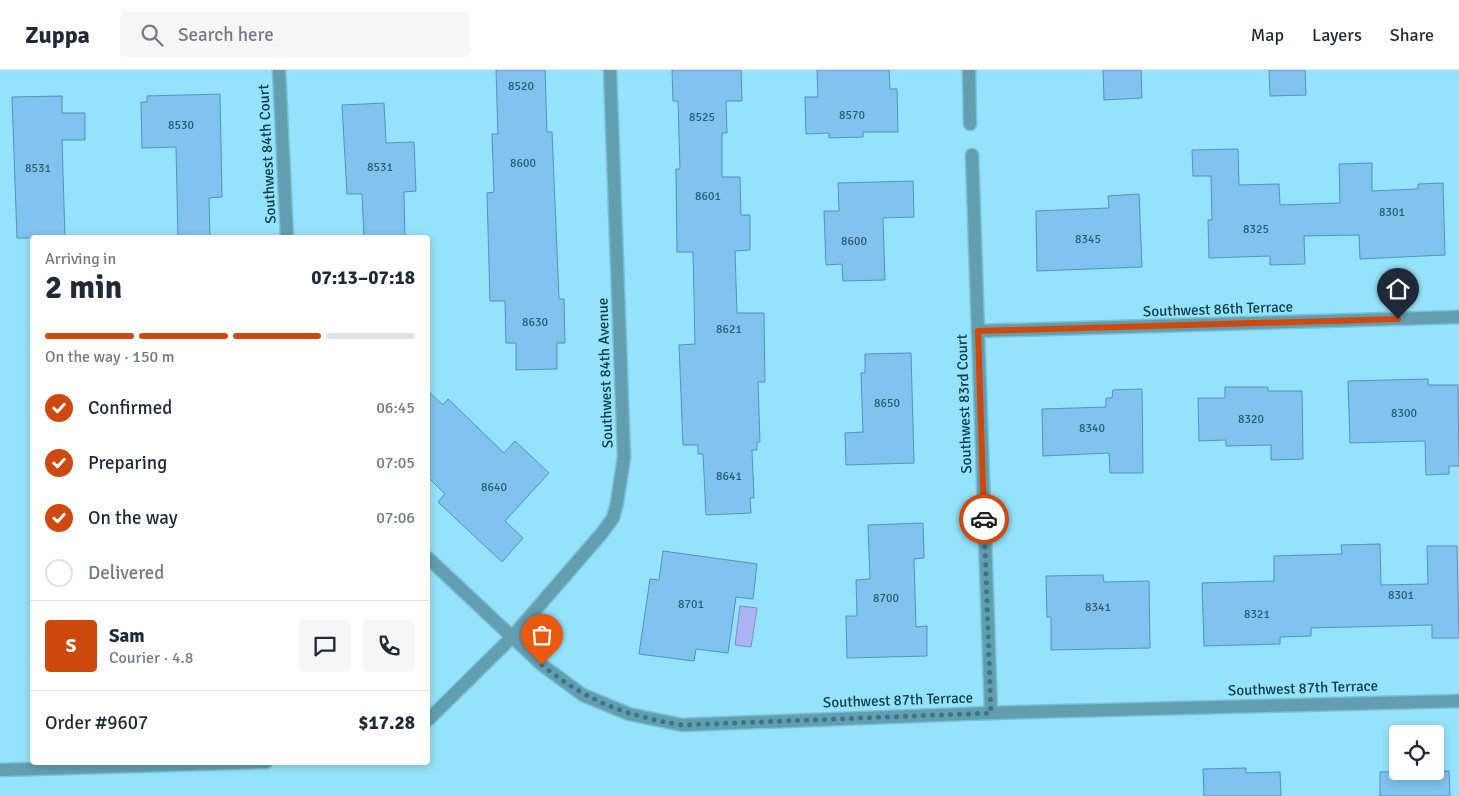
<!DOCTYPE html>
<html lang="en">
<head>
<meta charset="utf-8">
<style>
  body { margin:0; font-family:Signika,sans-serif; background:#f6f6f7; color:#1f2937; height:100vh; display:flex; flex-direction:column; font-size:19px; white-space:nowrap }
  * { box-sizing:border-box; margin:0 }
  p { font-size:16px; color:#747a83 }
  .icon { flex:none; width:28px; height:28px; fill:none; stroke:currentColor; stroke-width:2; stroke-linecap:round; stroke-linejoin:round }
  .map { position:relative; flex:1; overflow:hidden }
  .sheet { position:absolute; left:30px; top:165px; width:400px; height:530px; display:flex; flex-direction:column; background:#fff; border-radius:5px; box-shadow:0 2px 8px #0003 }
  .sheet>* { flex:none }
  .tools { position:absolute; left:1389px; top:655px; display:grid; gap:10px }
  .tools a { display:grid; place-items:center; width:55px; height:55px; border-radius:5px; background:#fff; box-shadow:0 2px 8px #0003; font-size:25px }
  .pin { position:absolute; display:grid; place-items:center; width:42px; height:42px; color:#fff; margin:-51px -21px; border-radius:50% 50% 50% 0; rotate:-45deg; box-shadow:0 0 5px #0007 }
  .pin .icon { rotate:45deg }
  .courier { position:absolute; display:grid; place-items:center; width:50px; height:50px; margin:-25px; border:4px solid #cf490d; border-radius:50%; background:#fff; color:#222; box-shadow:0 1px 6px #0007 }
  .summary em { font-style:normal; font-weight:800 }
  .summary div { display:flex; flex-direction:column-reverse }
  .summary { display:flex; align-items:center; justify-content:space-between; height:85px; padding:0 15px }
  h1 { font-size:32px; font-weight:800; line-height:38px }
  .bar { display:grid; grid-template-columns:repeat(4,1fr); gap:8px 5px; align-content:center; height:60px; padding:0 15px }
  .bar i { height:6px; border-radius:4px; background:#e0e1e3 }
  .bar .on { background:#cf490d }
  .bar p { grid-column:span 4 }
  .line { display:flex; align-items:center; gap:12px; padding:0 15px; border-top:1px solid #e0e1e3 }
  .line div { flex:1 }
  .round { display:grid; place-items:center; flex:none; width:52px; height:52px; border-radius:5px; background:#f6f6f7 }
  ol { padding:0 15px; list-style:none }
  li { display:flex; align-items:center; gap:15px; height:55px }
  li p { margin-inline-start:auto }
  li .icon { padding:5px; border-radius:50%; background:#cf490d; color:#fff; stroke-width:4 }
  li:last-child { color:#747a83 }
  li i { width:28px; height:28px; border:2px solid #e0e1e3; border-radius:50% }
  header { display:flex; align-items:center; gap:30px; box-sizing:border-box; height:70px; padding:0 25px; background:#fff; border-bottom:1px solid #e0e1e3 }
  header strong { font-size:24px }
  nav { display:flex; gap:28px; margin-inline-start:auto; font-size:18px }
  .search { width:350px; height:45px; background:#f6f6f7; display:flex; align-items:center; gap:12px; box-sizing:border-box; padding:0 18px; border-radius:5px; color:#747a83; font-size:19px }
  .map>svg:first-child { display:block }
  .water { fill:#adb4f4; stroke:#7c8fc0 }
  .building { fill:#82c2ee; stroke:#4994c5 }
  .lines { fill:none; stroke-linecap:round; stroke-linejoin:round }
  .street-casing { stroke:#79c0d7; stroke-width:15 }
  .street { stroke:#629eb0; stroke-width:12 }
  .done { stroke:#3b7585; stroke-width:5; stroke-dasharray:0 9 }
  .route { stroke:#cf490d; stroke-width:6 }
  .labels { text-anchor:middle; stroke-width:4; stroke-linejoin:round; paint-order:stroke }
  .number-label { font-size:12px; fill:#295c70 }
  .street-label { font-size:15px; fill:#0b3a46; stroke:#94e2fb }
</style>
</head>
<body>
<header>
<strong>Zuppa</strong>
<div class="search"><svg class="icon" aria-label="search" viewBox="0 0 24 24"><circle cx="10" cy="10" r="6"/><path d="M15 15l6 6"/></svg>Search here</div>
<nav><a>Map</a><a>Layers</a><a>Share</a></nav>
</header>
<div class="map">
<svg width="1459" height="726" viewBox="0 0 1459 726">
  <rect width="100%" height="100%" fill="#94e2fb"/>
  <polygon class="water" points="740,536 757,538 751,577 735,575"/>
  <g class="building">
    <polygon points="496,0 545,0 547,62 552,62 559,229 564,229 565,273 557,273 557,299 516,300 516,273 506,273 505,231 490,231 487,123 494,122 492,64 498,64"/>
    <polygon points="672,0 741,0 742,31 726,31 727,63 722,63 722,107 740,107 741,145 750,145 750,180 735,181 737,243 764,243 765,312 758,312 760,372 757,372 757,380 752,380 754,428 750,428 751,443 706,445 703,384 698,384 698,375 683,375 679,275 695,274 693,182 677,182 676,99 680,99 678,31 673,31"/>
    <polygon points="817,0 889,0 890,19 897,19 898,62 863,62 863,67 829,68 829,63 806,64 805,27 818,27"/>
    <polygon points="1103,0 1141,0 1142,28 1104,30"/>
    <polygon points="1269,0 1305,0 1306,25 1270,26"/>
    <polygon points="220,24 222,127 209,128 210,168 178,168 176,77 142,78 141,32 147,32 147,26"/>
    <polygon points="62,26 62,43 85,43 85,70 62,70 65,168 17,168 12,27"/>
    <polygon points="384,33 386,73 414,72 416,121 404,122 405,168 364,168 362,124 347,124 342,35"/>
    <polygon points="1238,79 1239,115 1279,114 1280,135 1340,133 1339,94 1372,93 1372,121 1418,119 1418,114 1443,113 1445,185 1360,189 1359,165 1304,166 1305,194 1270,195 1270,186 1209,188 1208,150 1212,150 1211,106 1193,106 1192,80"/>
    <polygon points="913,111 914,147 883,148 885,210 843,211 842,194 826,195 824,141 839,141 838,113"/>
    <polygon points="1139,124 1142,197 1037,201 1036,141 1109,138 1108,126"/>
    <polygon points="911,283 914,393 846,395 845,363 863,362 861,303 865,303 865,284"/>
    <polygon points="1428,309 1428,315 1458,315 1459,396 1449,396 1449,404 1426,405 1425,371 1350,373 1348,311"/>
    <polygon points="1225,317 1268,317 1268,321 1302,321 1303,389 1271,390 1271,375 1226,376 1226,370 1199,371 1198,328 1225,328"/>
    <polygon points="1142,319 1143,403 1110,403 1109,383 1043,386 1042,339 1106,337 1106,328 1112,328 1113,320"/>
    <polygon points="428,321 443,335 448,329 504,383 515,371 549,403 505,451 523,468 502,492 438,432 445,424 428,407"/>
    <polygon points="923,453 924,488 914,489 916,557 927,556 927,586 847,588 846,546 857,546 856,510 870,509 868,455"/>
    <polygon points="1380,474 1381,515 1428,514 1427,476 1457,476 1459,568 1432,568 1432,555 1311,558 1311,566 1280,567 1280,574 1204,576 1202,513 1274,511 1274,486 1342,484 1341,475"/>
    <polygon points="663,481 757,494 753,529 736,527 728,583 696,579 694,591 639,584 650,509 659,510"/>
    <polygon points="1103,505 1104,512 1149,511 1150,578 1051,580 1051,547 1047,547 1046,506"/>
    <polygon points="1246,698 1246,703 1280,702 1281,726 1204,726 1203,699"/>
    <polygon points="1449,701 1450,726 1380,726 1380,702"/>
  </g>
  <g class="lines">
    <g class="street-casing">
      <g id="street">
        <polyline points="279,0 287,168"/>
        <polyline points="969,0 970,54"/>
        <polyline points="972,85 991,643"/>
        <polyline points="978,261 1459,247"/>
        <polyline points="428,488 542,595 583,625 629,644 682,655 991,643 1459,631"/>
        <polyline points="428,650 512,567 602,463 613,448 617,433 624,387 610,0"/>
        <polyline points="0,700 266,692"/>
      </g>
    </g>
    <use href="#street" class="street"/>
  </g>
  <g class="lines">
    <path class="done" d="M542,595c44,36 84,51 140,60l309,-12 -7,-194"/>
    <polyline class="route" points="984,449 978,261 1398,249"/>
  </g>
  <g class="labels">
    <g class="number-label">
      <text x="521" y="20">8520</text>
      <text x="852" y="49">8570</text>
      <text x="702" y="51">8525</text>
      <text x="181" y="59">8530</text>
      <text x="523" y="97">8600</text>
      <text x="380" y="101">8531</text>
      <text x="38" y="102">8531</text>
      <text x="708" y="130">8601</text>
      <text x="1392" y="146">8301</text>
      <text x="1256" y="163">8325</text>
      <text x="1088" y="173">8345</text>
      <text x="854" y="175">8600</text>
      <text x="535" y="256">8630</text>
      <text x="729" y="263">8621</text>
      <text x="887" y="337">8650</text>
      <text x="1404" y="347">8300</text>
      <text x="1251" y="353">8320</text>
      <text x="1092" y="362">8340</text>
      <text x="729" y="410">8641</text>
      <text x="494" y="421">8640</text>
      <text x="1401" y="529">8301</text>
      <text x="886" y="532">8700</text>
      <text x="691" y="538">8701</text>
      <text x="1098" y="541">8341</text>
      <text x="1257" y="548">8321</text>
    </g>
    <g class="street-label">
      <text transform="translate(267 84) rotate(-93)" y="5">Southwest 84th Court</text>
      <text transform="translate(1218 239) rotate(-2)" y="5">Southwest 86th Terrace</text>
      <text transform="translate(605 303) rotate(-92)" y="5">Southwest 84th Avenue</text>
      <text transform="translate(964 334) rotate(-92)" y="5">Southwest 83rd Court</text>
      <text transform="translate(1303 618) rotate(-2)" y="5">Southwest 87th Terrace</text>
      <text transform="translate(898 630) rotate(-2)" y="5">Southwest 87th Terrace</text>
    </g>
  </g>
</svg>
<div class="tools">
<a><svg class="icon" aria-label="locate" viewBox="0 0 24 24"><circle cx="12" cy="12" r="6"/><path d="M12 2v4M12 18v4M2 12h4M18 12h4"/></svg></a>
</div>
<div class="pin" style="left:542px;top:595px;background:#ea580c"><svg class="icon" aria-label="bag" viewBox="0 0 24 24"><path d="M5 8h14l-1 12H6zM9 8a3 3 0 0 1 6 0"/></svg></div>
<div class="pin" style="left:1398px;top:249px;background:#1f2937"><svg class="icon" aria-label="home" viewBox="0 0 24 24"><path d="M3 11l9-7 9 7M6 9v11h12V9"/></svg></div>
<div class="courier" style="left:984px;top:449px"><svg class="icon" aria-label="car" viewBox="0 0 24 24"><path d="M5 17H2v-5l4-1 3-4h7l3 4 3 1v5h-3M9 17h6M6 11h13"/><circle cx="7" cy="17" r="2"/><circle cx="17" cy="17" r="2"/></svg></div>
<section class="sheet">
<div class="summary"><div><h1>2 min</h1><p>Arriving in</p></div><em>07:13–07:18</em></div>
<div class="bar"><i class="on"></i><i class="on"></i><i class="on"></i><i></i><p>On the way · 150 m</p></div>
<ol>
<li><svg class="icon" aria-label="check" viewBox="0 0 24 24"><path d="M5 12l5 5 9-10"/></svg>Confirmed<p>06:45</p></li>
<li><svg class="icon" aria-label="check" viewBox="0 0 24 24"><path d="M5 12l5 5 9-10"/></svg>Preparing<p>07:05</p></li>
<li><svg class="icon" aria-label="check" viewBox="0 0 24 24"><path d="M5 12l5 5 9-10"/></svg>On the way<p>07:06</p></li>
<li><i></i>Delivered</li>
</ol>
<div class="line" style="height:90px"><b class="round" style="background:#cf490d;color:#fff">S</b><div><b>Sam</b><p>Courier · 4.8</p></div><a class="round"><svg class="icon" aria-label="chat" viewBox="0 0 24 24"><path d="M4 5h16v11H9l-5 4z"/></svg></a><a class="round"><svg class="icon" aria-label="phone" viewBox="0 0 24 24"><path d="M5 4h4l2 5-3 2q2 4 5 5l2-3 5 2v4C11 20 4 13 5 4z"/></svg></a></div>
<div class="line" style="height:65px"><div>Order #9607</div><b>$17.28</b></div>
</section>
</div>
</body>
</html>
